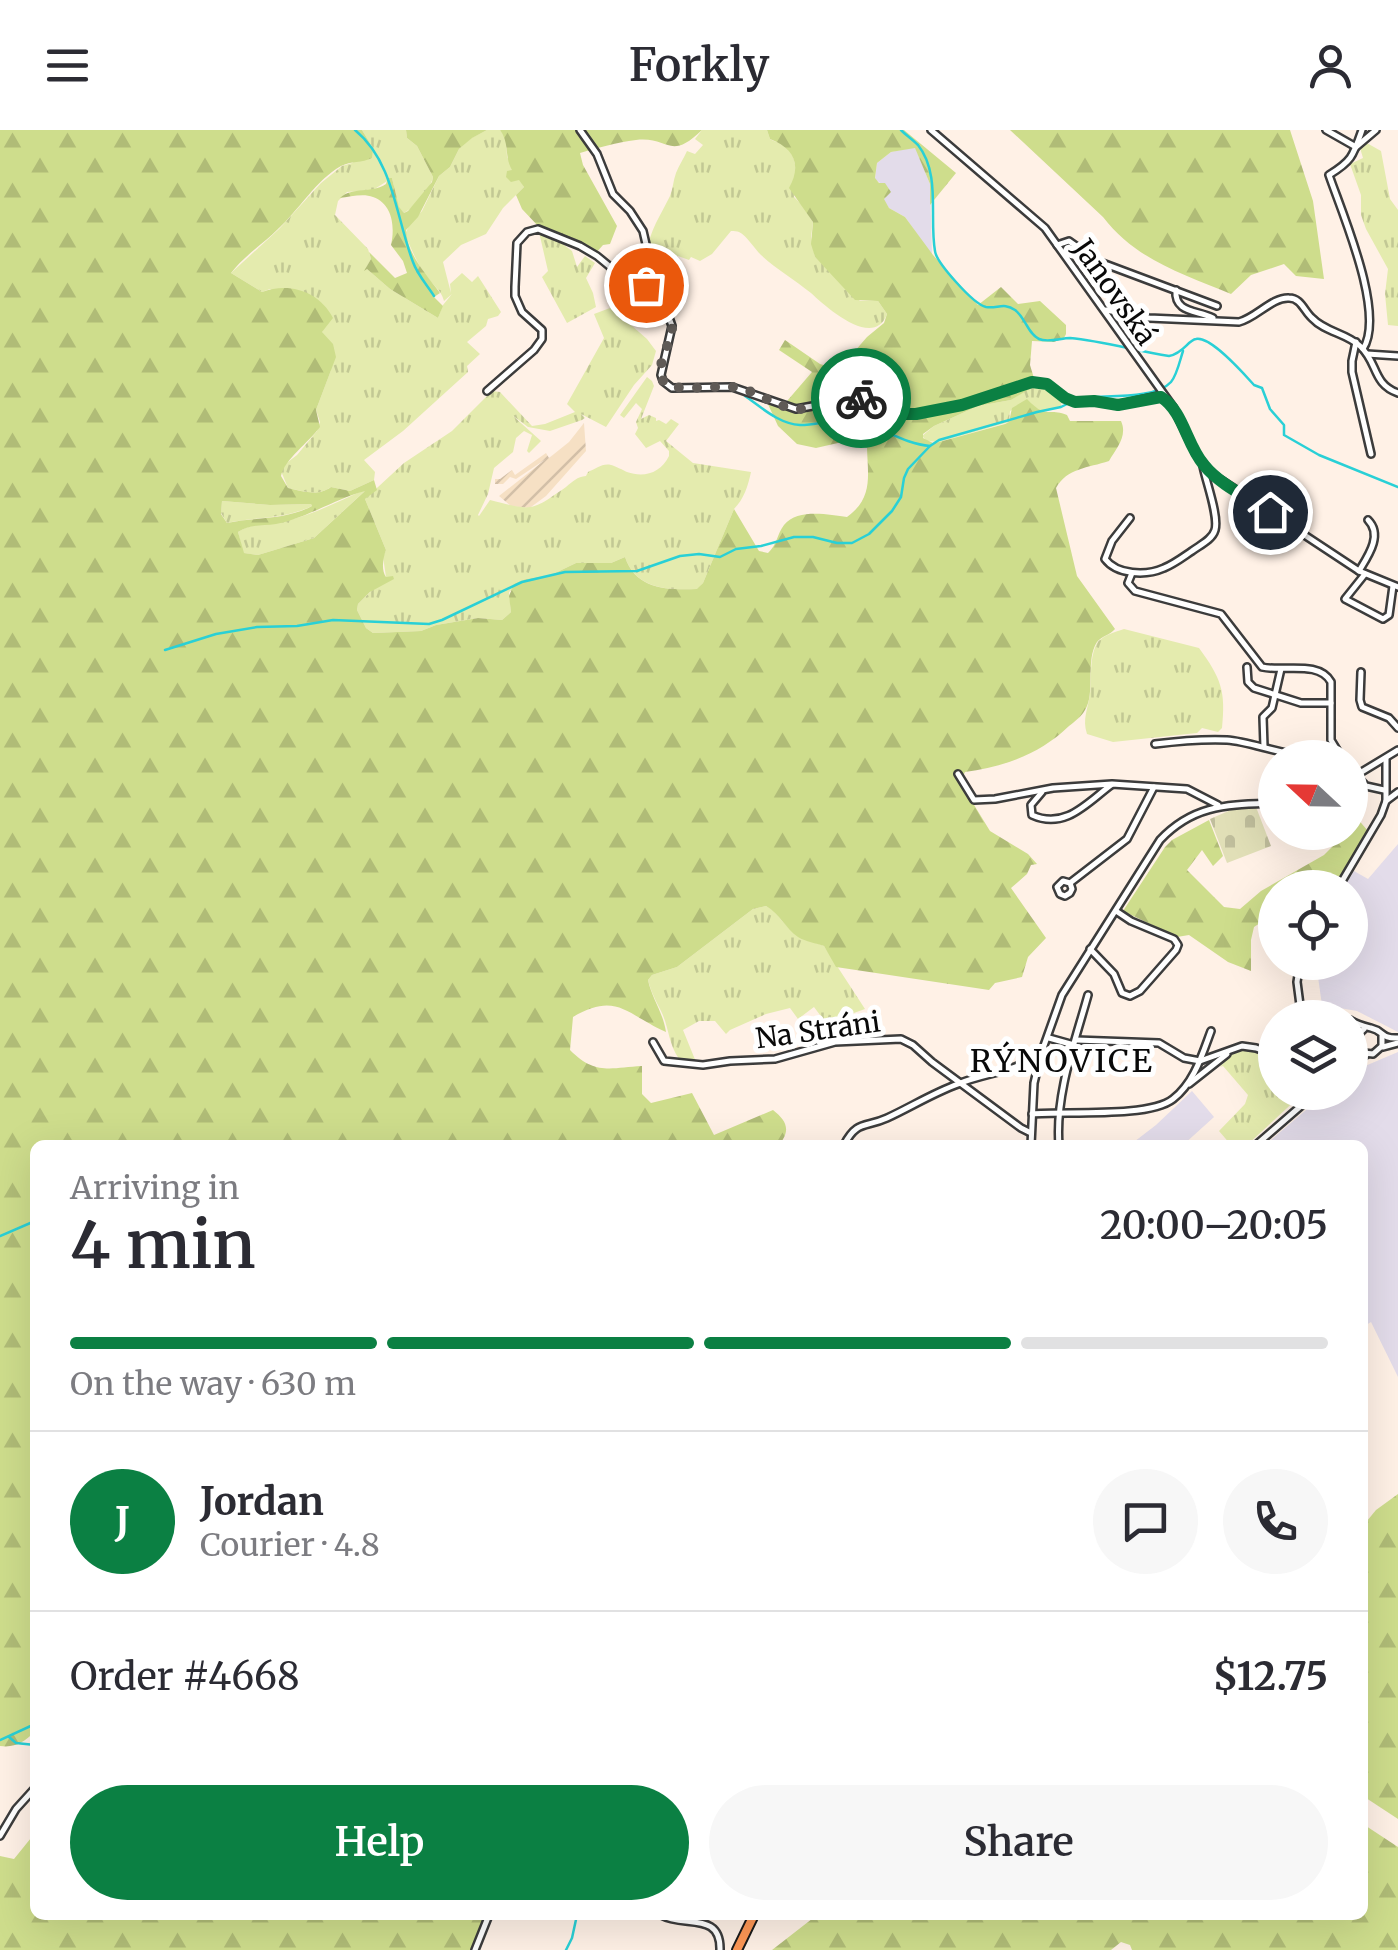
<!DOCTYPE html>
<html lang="en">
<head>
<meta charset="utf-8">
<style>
  body { margin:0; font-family:Merriweather,serif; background:#f7f7f7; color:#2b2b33; height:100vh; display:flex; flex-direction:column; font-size:38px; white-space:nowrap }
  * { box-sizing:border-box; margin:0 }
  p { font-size:32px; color:#7c7c81 }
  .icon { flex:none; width:55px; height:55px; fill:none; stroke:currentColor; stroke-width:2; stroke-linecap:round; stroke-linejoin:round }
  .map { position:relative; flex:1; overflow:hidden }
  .drawer { position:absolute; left:30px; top:1010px; width:1338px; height:780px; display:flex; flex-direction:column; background:#fff; border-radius:15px; box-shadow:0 10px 40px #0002 }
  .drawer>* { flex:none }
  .needle { width:65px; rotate:292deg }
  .controls { position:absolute; left:1258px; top:610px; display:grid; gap:20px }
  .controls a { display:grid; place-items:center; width:110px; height:110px; border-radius:50%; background:#fff; box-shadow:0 10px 40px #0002; font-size:50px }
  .pin { position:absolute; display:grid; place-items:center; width:85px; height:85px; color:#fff; margin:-42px; border:5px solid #fff; border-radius:50%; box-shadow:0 2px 10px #0007 }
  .courier { position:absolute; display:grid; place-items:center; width:100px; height:100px; margin:-50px; border:8px solid #0b8043; border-radius:50%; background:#fff; color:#222; box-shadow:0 2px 12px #0007 }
  .head em { font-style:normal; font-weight:600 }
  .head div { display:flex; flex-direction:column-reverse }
  .head { display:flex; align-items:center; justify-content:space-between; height:170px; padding:0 40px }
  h1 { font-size:65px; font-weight:600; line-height:75px }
  .bar { display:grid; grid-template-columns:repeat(4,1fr); gap:15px 10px; align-content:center; height:120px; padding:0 40px }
  .bar i { height:12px; border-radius:8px; background:#e1e1e2 }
  .bar .current { background:#0b8043 }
  .bar p { grid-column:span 4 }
  .line { display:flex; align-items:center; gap:25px; padding:0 40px; border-top:2px solid #e1e1e2 }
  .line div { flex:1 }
  .round { display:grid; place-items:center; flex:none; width:105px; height:105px; border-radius:52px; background:#f7f7f7 }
  .primary-button { display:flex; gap:20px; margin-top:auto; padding:20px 40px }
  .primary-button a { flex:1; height:115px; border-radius:60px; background:#0b8043; color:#fff; font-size:40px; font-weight:600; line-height:115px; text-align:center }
  .primary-button a+a { background:#f7f7f7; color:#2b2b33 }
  header { display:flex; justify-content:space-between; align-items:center; height:130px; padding:0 40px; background:#fff; font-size:45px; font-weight:600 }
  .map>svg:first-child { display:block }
  .industrial { fill:#e3dcea }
  .farmland { fill:url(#farmland-furrows) }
  .grass { fill:url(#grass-tufts) }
  .forest { fill:url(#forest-firs); fill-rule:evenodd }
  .cemetery { fill:url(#cemetery-stones) }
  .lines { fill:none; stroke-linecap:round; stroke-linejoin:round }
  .stream { stroke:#29d0d6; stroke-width:2.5 }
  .minor-casing { stroke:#3c3c3c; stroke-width:10 }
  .major-casing { stroke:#1a1a1a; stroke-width:12 }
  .minor { stroke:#fff; stroke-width:5 }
  .major { stroke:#ff9856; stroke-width:8 }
  .done { stroke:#5f5a56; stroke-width:10; stroke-dasharray:0 18 }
  .route { stroke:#0b8043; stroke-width:12 }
  .labels { text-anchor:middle; stroke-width:10; stroke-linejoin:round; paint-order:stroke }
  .street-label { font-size:28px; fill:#090909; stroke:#fff }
  .quarter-label { font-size:32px; letter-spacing:2.5px; fill:#090909; stroke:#fff }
</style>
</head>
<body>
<header><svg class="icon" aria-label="menu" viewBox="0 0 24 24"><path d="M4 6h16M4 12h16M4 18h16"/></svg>Forkly<svg class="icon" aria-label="person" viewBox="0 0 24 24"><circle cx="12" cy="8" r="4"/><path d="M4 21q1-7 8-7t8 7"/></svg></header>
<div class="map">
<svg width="1398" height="1820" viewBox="0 0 1398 1820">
  <defs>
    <pattern id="farmland-furrows" width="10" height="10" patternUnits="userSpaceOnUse" patternTransform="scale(2.5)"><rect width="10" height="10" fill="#f6e0c4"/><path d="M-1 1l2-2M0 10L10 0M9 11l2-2" fill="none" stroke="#d2bfa7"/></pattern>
    <pattern id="grass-tufts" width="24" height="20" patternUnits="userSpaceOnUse" patternTransform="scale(2.5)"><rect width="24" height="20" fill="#e4ebae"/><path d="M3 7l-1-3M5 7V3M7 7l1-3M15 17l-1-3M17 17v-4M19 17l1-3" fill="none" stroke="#c2c894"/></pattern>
    <pattern id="forest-firs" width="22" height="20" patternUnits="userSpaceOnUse" patternTransform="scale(2.5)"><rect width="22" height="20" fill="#cedd8c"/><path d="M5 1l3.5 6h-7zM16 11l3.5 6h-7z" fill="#b0bc77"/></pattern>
    <pattern id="cemetery-stones" width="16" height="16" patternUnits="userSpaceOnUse" patternTransform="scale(2.5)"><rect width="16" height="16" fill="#e1dfb7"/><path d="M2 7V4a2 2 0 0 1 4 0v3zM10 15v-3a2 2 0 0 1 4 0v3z" fill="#c0be9c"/></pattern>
  </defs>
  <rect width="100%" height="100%" fill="#fff1e6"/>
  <g class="industrial">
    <polygon points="915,17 930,54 932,125 905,87 889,78 883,69 891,62 875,49 877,33 891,22"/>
    <polygon points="1398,714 1398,902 1357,881 1322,875 1316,833 1350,832 1350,758 1343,757 1354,741 1368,749"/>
    <polygon points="1398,922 1398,1247 1371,1192 1363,1197 1362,1015 1265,1015 1326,963 1350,962 1350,945 1358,939"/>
    <polygon points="1192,961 1214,987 1183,1015 1130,1015 1156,995"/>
  </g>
  <polygon class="farmland" points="584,293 586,321 546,366 531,377 527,378 511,376 499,366 546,329 516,349 510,347 503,354 495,354 495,349 500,349 512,340 515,345 546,323 549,328 569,312"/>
  <g class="grass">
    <path d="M362,0h44l1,8 10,8 16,31c-3,13 -17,29 -29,36l-5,-5 -7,-30 -19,12 -26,2 -9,9 -3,14 33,34 3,10 -5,9 24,21 48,29 5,-13 9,-11 -8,7c-3,-12 -13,-17 -20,-28 -8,-12 -13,-25 -19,-38l4,-10 13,-14 17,-35 11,-9 9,-18 12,-11 16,-8h13l6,8 1,19 17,30 -21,21 -17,26 -25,11 -18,17 8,31 -1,-9 12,-11 10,9 6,-6 23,36 -3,4 -10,3 -2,7 -19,16 13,12 -13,12 1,6 -65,59 -39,29 11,12 -1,8 -24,11 -19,-4c-13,10 -28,4 -43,1l-7,-17 3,-6 13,-10 20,-24 3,-9 -4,-12 15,-40 -9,-38 2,-6 -54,-37 -8,3 -31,-19 48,-44 42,-46 21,-17 10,-3 21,-15z"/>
    <path d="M702,0h65l3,9c1,1 15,6 16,7 13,11 10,36 8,51l9,9 10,16 -2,15 4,20 45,44h18l9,13c-13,36 -61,-7 -76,-21 -16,-13 -35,-24 -50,-38 -7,-7 -14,-19 -22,-23 -2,-1 -5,-1 -8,-1l-19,23 -12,7 -9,-4 -2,3 -11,-4 -10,11 -15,4c-15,-24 6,-52 17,-75 3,-7 3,-15 6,-23 3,-8 8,-15 11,-22l8,3 8,-9 -8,-6z"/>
    <polygon points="1365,12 1381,21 1390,69 1398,80 1398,196 1388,195 1385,164 1388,139 1366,99 1361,85 1361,65 1350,34 1363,28 1360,18"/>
    <polygon points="539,102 548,103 572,121 577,137 585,126 595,133 586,148 593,163 596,177 567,193 542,147 548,141"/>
    <path d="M610,178l17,1 6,4 -2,12 16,14 9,12 -4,14 -18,20 -28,42 -25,-13 4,4 -3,2 -32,11 -22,-4 -16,-12 29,26 -12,12 -2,-2 5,-16 -8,-4 -8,7 -3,14 -19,16 -6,26 -10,21 1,1 11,-16c43,11 40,12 76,-13 7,-6 11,-10 20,-11l2,-4c8,-3 14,-9 23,-7 2,0 14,6 16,7 17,6 34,1 42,-16v-5l-9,-10 -14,7 -11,-14 3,-6 -2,-6 6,-13 -6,-6 -12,15 -4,-3 27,-38 5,4 2,5 -13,33 8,-4 7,3v3l3,-1 7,4 5,-5 8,5 -13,17 27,22 58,9c-3,14 -7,27 -17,37l-31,74 -5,6c-29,1 -62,1 -73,-32l-14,6h-35l-25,12 -25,4 -17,13 2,20 -9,8 -24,-2 -42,7 -15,6 -48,2 -7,-5 -9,-18 1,-6 28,-27 -3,-20 3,-7 -21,-51 39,-36 48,-32 40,-40 8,1 32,34 13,-2 30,-12 -8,-8 37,-66 -10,-24z"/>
    <polygon points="1041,254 1047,256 1062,269 1061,276 1039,282 1023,273 1010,281 1009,292 939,312 927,311 922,306 934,296 978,276 1011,270 1032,256"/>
    <path d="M367,359l-53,49 -56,17 -15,-2 -5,-21c14,-10 44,-9 62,-15 23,-7 45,-19 67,-28z"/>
    <path d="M222,371l48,4 41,-1 1,2c-27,13 -56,11 -85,17l-6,-10z"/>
    <path d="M1124,499l75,19c22,30 27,43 23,80l-4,4 -16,-4 -5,5 -84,9 -26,-8c-5,-15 1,-25 3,-40 2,-16 -1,-34 6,-49 4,-9 19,-13 28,-16z"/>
    <path d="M766,776c10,5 11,10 19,18 10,12 26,17 39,22l41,63 -39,14 -12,-16 -16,12 -8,-11 -24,6 -36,16 -4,4 -11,-13h-16l-16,9 13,32 -17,-3c-11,-16 -10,-32 -18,-48 -5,-10 -10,-19 -13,-31l4,-5 25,-8 76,-58z"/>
    <polygon points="1245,919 1275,928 1275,962 1297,963 1299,967 1247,1015 1231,1015 1219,1001 1245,974 1248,965 1223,936 1220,937 1233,922"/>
  </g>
  <g class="forest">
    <path d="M0,0h362l11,18 -1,10c-10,5 -21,3 -31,8 -25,14 -42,44 -63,63 -15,15 -34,27 -47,44l31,19c27,-10 57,-1 71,26l-11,14 11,12 3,13 -20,53 4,17c-11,15 -36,33 -39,49l7,12c14,3 30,9 43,-1l19,4 24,-11 3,10 -12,9 21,51c-3,8 -5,20 0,27l7,-1 1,3 -24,13 -12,12 -1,6 9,18 7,5 48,-2 15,-6 42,-7 24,2 9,-8 -2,-16 5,-12 12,-5 25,-4 25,-12h35l14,-6c11,33 43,33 72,32l6,-6 31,-74 25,42 9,2c9,-8 9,-19 16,-28 14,-17 45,-10 63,-8 26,-19 21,-40 20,-69l-16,-8 -35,8 -19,-4 -19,-18 -11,-24 14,6 31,-36 -33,-22 6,-10 35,24 13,4 15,-9 19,-22 17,-14 3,-9 -9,-13 -23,-1 -40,-43 -4,-13 2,-22 -24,-34c13,-23 5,-40 -19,-49l-3,-9h137l52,43 -26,32v-21l-15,-36 -24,4 -14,11 -2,15 4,5h6l6,9 -7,7 5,9 16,9 28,38 45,50 23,-18 17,17 22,-3 26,24v9l-2,4 -10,4 -22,-1 -2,24 6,20 -25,15 -33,6 -44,20 -11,8v4l10,5 6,-1 66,-18 4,-2 3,-14 15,-9c20,21 20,8 40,16l3,6h51c7,15 -5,28 -12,40 -21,7 -42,7 -53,27l21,88 38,53c-5,6 -13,7 -18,13 -12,18 -1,51 -12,68 -3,6 -11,12 -16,16 -29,28 -65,41 -104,46l-5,10 30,49 38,23 9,10 -6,1 -4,9 -16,14 35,50 -18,19 -6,20 -27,6 -6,7 -153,-23 -12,-21c-8,-3 -18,-4 -26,-9 -13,-9 -18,-23 -32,-31l-13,3 -76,58 -25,8 -4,5c4,19 15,32 18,52 -39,-17 -49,-41 -93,-15l-3,33c25,25 39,18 72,16v28l9,9 41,-10 22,42 59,-25c14,11 18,20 6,35h-744v587c-12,10 -19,16 -35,14zM365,361l-51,47 -56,17 -14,-2 -6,-21c12,-8 24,-6 38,-8 31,-6 59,-25 89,-33zM222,371l48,4 41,-1 1,2c-26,14 -56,11 -85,17l-6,-9z"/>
    <path d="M406,0h81l-15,8 -13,11 -9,18 -11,9 -21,41 -12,13c1,24 20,44 34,63l-6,4 9,9 -5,12 -48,-29 -23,-20 -3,2 7,-12 -2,-7 26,26 12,-5 -4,-12 -12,-16c4,-17 2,-41 -18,-48 -10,-4 -23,0 -33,1 13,-12 31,-4 46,-14l2,-6h4l7,29 5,6 4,-2 24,-29 1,-5 -16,-31 -10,-8z"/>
    <path d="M500,0h202c-33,32 -33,6 -66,10 -19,2 -38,8 -56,13l3,12 34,61 -7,18 -7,1 -7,8 -19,-6 -24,-17 -14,-3 -17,-18 -6,-14 8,-8 -5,-7 -8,2 -5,-5 1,-6 5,-1c-8,-13 -2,-27 -12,-40z"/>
    <path d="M1010,0h280l23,71 11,78 -28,-3 -12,-12 -33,11 -20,19c-48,-20 -95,-34 -128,-77z"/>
    <polygon points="1356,687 1368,701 1337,751 1323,753 1316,757 1275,758 1275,783 1254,797 1251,810 1251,841 1228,832 1189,805 1177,807 1123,781 1165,717 1172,710 1209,690 1223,726 1213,736 1202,720 1187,740 1224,777 1240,779 1261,761 1324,725 1346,703 1350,702 1350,697"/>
    <polygon points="1398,1364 1398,1689 1363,1666 1362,1397 1376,1380"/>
    <polygon points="1363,1694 1398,1717 1398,1820 1132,1820 1130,1815 1121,1812 1111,1820 772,1820 817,1785 1362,1785"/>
    <polygon points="35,1703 35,1785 485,1785 471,1820 0,1820 0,1726 14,1729"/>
  </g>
  <polygon class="cemetery" points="1256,677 1271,716 1227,733 1210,689 1233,679"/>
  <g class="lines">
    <g class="stream">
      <path d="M355,0c39,32 41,88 58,132 4,12 14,23 21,34"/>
      <path d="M901,0c5,5 12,10 17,15 23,29 11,72 17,106 1,11 38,53 51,56 11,2 18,-5 29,3 10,7 13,24 24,29 9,4 22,-1 31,-1 33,3 66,13 99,18 15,-3 19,-16 27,-17 15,-3 48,35 58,46l8,3 8,21 14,16v10l35,20 79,32"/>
      <path d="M745,266c16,11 34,28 55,29 19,0 36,-8 55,-4 26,5 48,23 75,25"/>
      <path d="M1076,269c22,-5 78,2 95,-17 6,-7 9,-22 12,-31"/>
      <polyline points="165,520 216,504 257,497 297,496 333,490 429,494 442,490 522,452 565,442 637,441 680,426 699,424 720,427 736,419 761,416 794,407 813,407 837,413 852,413 869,404 892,381 901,367 904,348 908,339 930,316 939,310 1037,282 1061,277 1069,273"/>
      <polyline points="0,1106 35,1091"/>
      <polyline points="9,1607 16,1613 35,1615"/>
      <polyline points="0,1610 35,1594"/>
      <polyline points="566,1820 572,1808 577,1785"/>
    </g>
    <g class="minor-casing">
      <g id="minor">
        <polyline points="580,0 597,24 613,64 630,81 643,101 646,114 644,130 650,148 646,155"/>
        <polyline points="931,0 1045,98 1173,277 1196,324 1212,344 1359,441 1398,457"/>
        <polyline points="1326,0 1356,17 1376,0"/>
        <path d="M1362,0c-9,26 -10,31 -33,45 13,38 57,139 34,174"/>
        <polyline points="1057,115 1069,111 1097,131 1217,176"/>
        <path d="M1176,160c-2,23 21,20 37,28"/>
        <path d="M1106,180l43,8 90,4c17,-4 33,-25 50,-24 12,0 15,13 23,20 13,14 34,15 48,28 18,16 12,38 38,47"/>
        <polyline points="1356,212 1352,231 1352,242 1371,324"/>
        <polyline points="1367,224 1398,226"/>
        <polyline points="487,261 534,220 542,209 542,200 522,182 515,166 515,157 517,113 527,102 538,99 580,116 597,126 631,154 651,156 661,165 672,196 661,245 663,251 672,258 732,257 796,279 862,267 875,270 902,284 916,284 962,275 1032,252 1047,254 1065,268 1075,272 1095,271 1118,275 1158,266 1164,268"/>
        <path d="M1130,388l-18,23 -7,18c12,16 41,17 59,9 10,-4 19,-11 28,-17 8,-6 20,-11 23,-21 4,-14 -9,-48 -12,-64"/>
        <path d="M1359,441c9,-15 24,-36 9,-51"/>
        <path d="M1132,443l-4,10 7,8 86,23 41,53c21,5 57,-7 69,15v58l11,18"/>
        <polyline points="1365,444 1345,469 1383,489 1389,485 1393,456"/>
        <polyline points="1247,537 1248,552 1254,558 1301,573 1331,573"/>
        <polyline points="1361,542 1360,570 1362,577 1389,588 1398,598"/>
        <path d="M1155,614c24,-3 48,-5 72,-4 32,2 82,28 109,9"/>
        <polyline points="1264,617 1263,587 1272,578 1281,539"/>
        <polyline points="1350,639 1366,656 1384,660"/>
        <polyline points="958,644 974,670 995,669 1053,658 1112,654 1187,659 1218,675"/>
        <polyline points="1350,649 1398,620"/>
        <path d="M1042,662l-11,13 1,10c33,15 55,-12 79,-30"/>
        <polyline points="1386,671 1398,662"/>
        <polyline points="1070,753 1072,759 1070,763 1065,766 1060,764 1057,757 1063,751 1070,753 1127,709 1154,657"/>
        <polyline points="1338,758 1381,685 1386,671 1386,629"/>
        <polyline points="1090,819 1114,844 1122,863 1130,866 1140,861 1176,820 1178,815 1174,809 1131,791 1116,781"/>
        <polyline points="1300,832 1297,852 1300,875 1312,885 1331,888"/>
        <path d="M1350,890c8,5 13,6 21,8 13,3 10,11 27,10"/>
        <polyline points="1049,908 1074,915"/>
        <polyline points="1076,910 1159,913 1184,928 1200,931 1242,916 1256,918 1275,925"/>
        <polyline points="653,912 664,931 703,935 730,931 775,929 835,912 901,909 913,915 932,932 1021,998 1031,1003"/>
        <polyline points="1357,916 1364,923 1373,924 1382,916 1382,906"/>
        <polyline points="1383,917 1398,913"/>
        <path d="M1350,931c8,-12 3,-24 14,-32"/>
        <polyline points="1350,937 1367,924"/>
        <polyline points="1189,954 1227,924"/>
        <path d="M1032,984c33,-3 117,4 141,-15 21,-16 29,-44 38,-68"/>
        <path d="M844,1015c13,-25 21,-17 43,-27 24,-11 46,-25 71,-34 26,-11 56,-12 80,-28"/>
        <path d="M1031,1015l3,-62 7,-29 21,-59 98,-155c34,-36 68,-35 115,-37"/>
        <path d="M1059,1015c-4,-50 16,-103 29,-150"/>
        <polyline points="1256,1015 1317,962"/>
        <polyline points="0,1706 16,1679 35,1658"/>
        <path d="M661,1785c23,13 60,-4 59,35"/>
        <polyline points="475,1820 489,1785"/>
      </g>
    </g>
    <g class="major-casing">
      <polyline id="major" points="737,1820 754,1785"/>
    </g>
    <use href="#minor" class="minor"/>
    <use href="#major" class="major"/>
  </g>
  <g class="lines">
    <path class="done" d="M646,155c11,3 16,10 20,21 3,7 6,16 6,23 -1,15 -19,39 -8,53 8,11 53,3 68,5 24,2 43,21 67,22 20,1 42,-8 62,-11"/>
    <path class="route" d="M861,268l14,2 27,14h14l46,-9 70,-23 15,2 18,14 10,4 19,-1 24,4 43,-8c23,15 25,47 43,68 16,20 45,33 66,47"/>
  </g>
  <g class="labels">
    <g class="street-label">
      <text transform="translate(1115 162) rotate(55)" y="10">Janovská</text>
      <text transform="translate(818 900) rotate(-8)" y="10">Na Stráni</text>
    </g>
    <g class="quarter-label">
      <text x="1062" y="942">RÝNOVICE</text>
    </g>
  </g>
</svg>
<div class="controls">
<a><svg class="needle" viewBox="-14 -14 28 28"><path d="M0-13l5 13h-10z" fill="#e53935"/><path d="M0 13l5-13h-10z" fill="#7c7c81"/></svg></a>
<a><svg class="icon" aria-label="locate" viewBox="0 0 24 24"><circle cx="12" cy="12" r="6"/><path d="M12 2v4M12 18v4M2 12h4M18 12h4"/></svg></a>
<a><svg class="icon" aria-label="layers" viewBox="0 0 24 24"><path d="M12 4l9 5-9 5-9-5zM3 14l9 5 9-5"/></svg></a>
</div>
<div class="pin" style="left:646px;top:155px;background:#ea580c"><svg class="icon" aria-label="bag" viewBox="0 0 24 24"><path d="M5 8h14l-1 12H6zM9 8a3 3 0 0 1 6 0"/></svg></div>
<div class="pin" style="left:1270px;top:382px;background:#1f2937"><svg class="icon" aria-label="home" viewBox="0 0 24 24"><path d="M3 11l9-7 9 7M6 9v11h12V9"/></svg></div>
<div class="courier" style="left:861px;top:268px"><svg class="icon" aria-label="bike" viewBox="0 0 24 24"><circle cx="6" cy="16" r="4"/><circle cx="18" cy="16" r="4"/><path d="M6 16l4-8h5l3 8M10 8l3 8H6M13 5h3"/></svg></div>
<section class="drawer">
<div class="head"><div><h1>4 min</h1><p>Arriving in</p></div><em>20:00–20:05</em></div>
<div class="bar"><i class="current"></i><i class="current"></i><i class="current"></i><i></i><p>On the way · 630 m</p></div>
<div class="line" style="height:180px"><b class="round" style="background:#0b8043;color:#fff">J</b><div><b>Jordan</b><p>Courier · 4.8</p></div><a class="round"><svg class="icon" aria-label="chat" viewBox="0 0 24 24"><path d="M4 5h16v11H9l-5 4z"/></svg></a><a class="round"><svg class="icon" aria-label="phone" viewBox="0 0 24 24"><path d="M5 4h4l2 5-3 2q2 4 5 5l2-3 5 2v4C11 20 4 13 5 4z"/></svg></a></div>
<div class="line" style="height:130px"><div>Order #4668</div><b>$12.75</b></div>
<div class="primary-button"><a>Help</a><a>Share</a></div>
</section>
</div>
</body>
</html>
